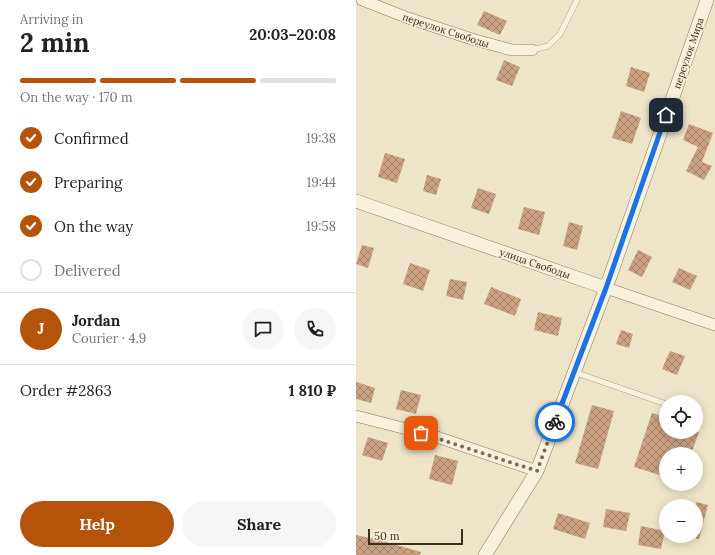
<!DOCTYPE html>
<html lang="en">
<head>
<meta charset="utf-8">
<style>
  body { margin:0; font-family:Lora,serif; background:#f6f6f6; color:#222; height:100vh; display:flex; flex-direction:column; font-size:15px; white-space:nowrap }
  * { box-sizing:border-box; margin:0 }
  p { font-size:13px; color:#767676 }
  .icon { flex:none; width:22px; height:22px; fill:none; stroke:currentColor; stroke-width:2; stroke-linecap:round; stroke-linejoin:round }
  .map { position:relative; flex:1; overflow:hidden }
  .sheet { display:flex; flex-direction:column; background:#fff; width:356px }
  .sheet>* { flex:none }
  .controls { position:absolute; left:303px; top:395px; display:grid; gap:8px }
  .controls a { display:grid; place-items:center; width:44px; height:44px; border-radius:50%; background:#fff; box-shadow:0 2px 10px #0003; font-size:20px }
  .scale { position:absolute; left:12px; bottom:10px; width:95px; box-sizing:border-box; padding-left:4px; border:2px solid #3b2f21; border-top:0; font-size:11px; line-height:14px; white-space:nowrap; color:#3b2f21; -webkit-text-stroke:3px #f5eed9; paint-order:stroke }
  .pin { position:absolute; display:grid; place-items:center; width:34px; height:34px; color:#fff; margin:-17px; border-radius:8px; box-shadow:0 2px 6px #0006 }
  .courier { position:absolute; display:grid; place-items:center; width:40px; height:40px; margin:-20px; border:3px solid #1a73e8; border-radius:50%; background:#fff; color:#222; box-shadow:0 1px 5px #0007 }
  .summary em { font-style:normal; font-weight:700 }
  .summary div { display:flex; flex-direction:column-reverse }
  .summary { display:flex; align-items:center; justify-content:space-between; height:68px; padding:0 20px }
  h1 { font-size:26px; font-weight:700; line-height:30px }
  .bar { display:grid; grid-template-columns:repeat(4,1fr); gap:6px 4px; align-content:center; height:48px; padding:0 20px }
  .bar i { height:5px; border-radius:3px; background:#e0e0e0 }
  .bar .active { background:#b45309 }
  .bar p { grid-column:span 4 }
  .line { display:flex; align-items:center; gap:10px; padding:0 20px; border-top:1px solid #e0e0e0 }
  .line div { flex:1 }
  .round { display:grid; place-items:center; flex:none; width:42px; height:42px; border-radius:21px; background:#f6f6f6 }
  ol { padding:0 20px; list-style:none }
  li { display:flex; align-items:center; gap:12px; height:44px }
  li p { margin-inline-start:auto }
  li .icon { padding:4px; border-radius:50%; background:#b45309; color:#fff; stroke-width:4 }
  li:last-child { color:#767676 }
  li i { width:22px; height:22px; border:2px solid #e0e0e0; border-radius:50% }
  .action { display:flex; gap:8px; margin-top:auto; padding:8px 20px }
  .action a { flex:1; height:46px; border-radius:24px; background:#b45309; color:#fff; font-size:16px; font-weight:700; line-height:46px; text-align:center }
  .action a+a { background:#f6f6f6; color:#222 }
  main { display:flex; flex:1; min-height:0 }
  .map>svg:first-child { display:block }
  .building { fill:url(#building-cross-hatch) }
  .lines { fill:none; stroke-linecap:round; stroke-linejoin:round }
  .service-casing { stroke:#8a775f; stroke-width:6 }
  .minor-casing { stroke:#8a775f; stroke-width:12 }
  .tertiary-casing { stroke:#8a775f; stroke-width:14 }
  .service { stroke:#f8f1dd; stroke-width:5.5 }
  .minor { stroke:#f8f1dd; stroke-width:11 }
  .tertiary { stroke:#f8f1dd; stroke-width:13 }
  .done { stroke:#7a6e5c; stroke-width:4; stroke-dasharray:0 7.2 }
  .route { stroke:#1a73e8; stroke-width:5 }
  .labels { text-anchor:middle; stroke-width:3; stroke-linejoin:round; paint-order:stroke }
  .street-label { font-size:10px; fill:#3b2f21; stroke:#f5eed9 }
</style>
</head>
<body>
<main>
<section class="sheet">
<div class="summary"><div><h1>2 min</h1><p>Arriving in</p></div><em>20:03–20:08</em></div>
<div class="bar"><i class="active"></i><i class="active"></i><i class="active"></i><i></i><p>On the way · 170 m</p></div>
<ol>
<li><svg class="icon" aria-label="check" viewBox="0 0 24 24"><path d="M5 12l5 5 9-10"/></svg>Confirmed<p>19:38</p></li>
<li><svg class="icon" aria-label="check" viewBox="0 0 24 24"><path d="M5 12l5 5 9-10"/></svg>Preparing<p>19:44</p></li>
<li><svg class="icon" aria-label="check" viewBox="0 0 24 24"><path d="M5 12l5 5 9-10"/></svg>On the way<p>19:58</p></li>
<li><i></i>Delivered</li>
</ol>
<div class="line" style="height:72px"><b class="round" style="background:#b45309;color:#fff">J</b><div><b>Jordan</b><p>Courier · 4.9</p></div><a class="round"><svg class="icon" aria-label="chat" viewBox="0 0 24 24"><path d="M4 5h16v11H9l-5 4z"/></svg></a><a class="round"><svg class="icon" aria-label="phone" viewBox="0 0 24 24"><path d="M5 4h4l2 5-3 2q2 4 5 5l2-3 5 2v4C11 20 4 13 5 4z"/></svg></a></div>
<div class="line" style="height:52px"><div>Order #2863</div><b>1 810 ₽</b></div>
<div class="action"><a>Help</a><a>Share</a></div>
</section>
<div class="map">
<svg width="359" height="555" viewBox="0 0 359 555">
  <defs>
    <pattern id="building-cross-hatch" width="8" height="8" patternUnits="userSpaceOnUse"><rect width="8" height="8" fill="#caa281"/><path d="M0 0l8 8M0 8l8-8" fill="none" stroke="#a58469"/></pattern>
  </defs>
  <rect width="100%" height="100%" fill="#eee4ca"/>
  <g class="building">
    <polygon points="128,11 151,21 144,35 121,25"/>
    <polygon points="148,60 164,67 156,86 140,80"/>
    <polygon points="275,67 294,73 288,92 270,86"/>
    <polygon points="265,111 285,118 276,144 256,138"/>
    <polygon points="333,124 357,133 346,162 356,166 348,180 330,171 342,147 327,140"/>
    <polygon points="29,153 49,159 41,183 22,177"/>
    <polygon points="71,175 85,179 80,195 67,191"/>
    <polygon points="122,188 140,194 133,214 115,208"/>
    <polygon points="168,207 189,212 183,235 162,229"/>
    <polygon points="213,222 227,226 221,250 207,246"/>
    <polygon points="6,245 18,248 12,268 0,264"/>
    <polygon points="282,250 296,257 286,277 272,270"/>
    <polygon points="54,263 74,270 67,291 47,284"/>
    <polygon points="323,268 341,276 334,290 316,282"/>
    <polygon points="94,279 111,282 107,300 90,296"/>
    <polygon points="135,287 165,299 159,316 128,304"/>
    <polygon points="182,312 206,318 202,336 178,330"/>
    <polygon points="265,330 277,334 273,348 260,344"/>
    <polygon points="314,351 329,356 321,375 306,369"/>
    <polygon points="0,382 19,388 15,403 0,399"/>
    <polygon points="45,390 65,395 60,414 40,409"/>
    <polygon points="236,405 258,411 242,469 219,463"/>
    <polygon points="296,413 310,417 310,432 343,432 335,454 310,454 310,477 278,467"/>
    <polygon points="12,437 32,443 26,461 6,455"/>
    <polygon points="79,455 102,461 96,485 73,479"/>
    <polygon points="340,502 352,505 343,539 340,539"/>
    <polygon points="250,509 274,513 270,531 247,527"/>
    <polygon points="202,513 234,523 229,539 197,529"/>
    <polygon points="285,526 309,531 305,549 282,545"/>
    <polygon points="0,535 23,540 65,552 64,555 0,555"/>
  </g>
  <g class="lines">
    <g class="service-casing">
      <g id="service">
        <polyline points="176,50 192,46 204,34 221,0"/>
        <polyline points="218,372 310,404"/>
      </g>
    </g>
    <g class="minor-casing">
      <g id="minor">
        <polyline points="6,0 52,18 119,40 156,50 176,50"/>
        <polyline points="250,288 359,325"/>
        <polyline points="0,416 78,436 181,471"/>
      </g>
    </g>
    <g class="tertiary-casing">
      <g id="tertiary">
        <polyline points="0,201 250,288"/>
        <polyline points="129,555 181,471 250,288 351,0"/>
      </g>
    </g>
    <use href="#service" class="service"/>
    <use href="#minor" class="minor"/>
    <use href="#tertiary" class="tertiary"/>
  </g>
  <g class="lines">
    <polyline class="done" points="65,433 181,471 199,422"/>
    <polyline class="route" points="199,422 250,288 310,115"/>
  </g>
  <g class="labels">
    <g class="street-label">
      <text transform="translate(90 30) rotate(18)" y="4">переулок Свободы</text>
      <text transform="translate(332 53) rotate(-71)" y="4">переулок Мира</text>
      <text transform="translate(179 263) rotate(19)" y="4">улица Свободы</text>
    </g>
  </g>
</svg>
<div class="controls">
<a><svg class="icon" aria-label="locate" viewBox="0 0 24 24"><circle cx="12" cy="12" r="6"/><path d="M12 2v4M12 18v4M2 12h4M18 12h4"/></svg></a>
<a>+</a>
<a>−</a>
</div>
<div class="scale">50 m</div>
<div class="pin" style="left:65px;top:433px;background:#ea580c"><svg class="icon" aria-label="bag" viewBox="0 0 24 24"><path d="M5 8h14l-1 12H6zM9 8a3 3 0 0 1 6 0"/></svg></div>
<div class="pin" style="left:310px;top:115px;background:#1f2937"><svg class="icon" aria-label="home" viewBox="0 0 24 24"><path d="M3 11l9-7 9 7M6 9v11h12V9"/></svg></div>
<div class="courier" style="left:199px;top:422px"><svg class="icon" aria-label="bike" viewBox="0 0 24 24"><circle cx="6" cy="16" r="4"/><circle cx="18" cy="16" r="4"/><path d="M6 16l4-8h5l3 8M10 8l3 8H6M13 5h3"/></svg></div>
</div>
</main>
</body>
</html>
